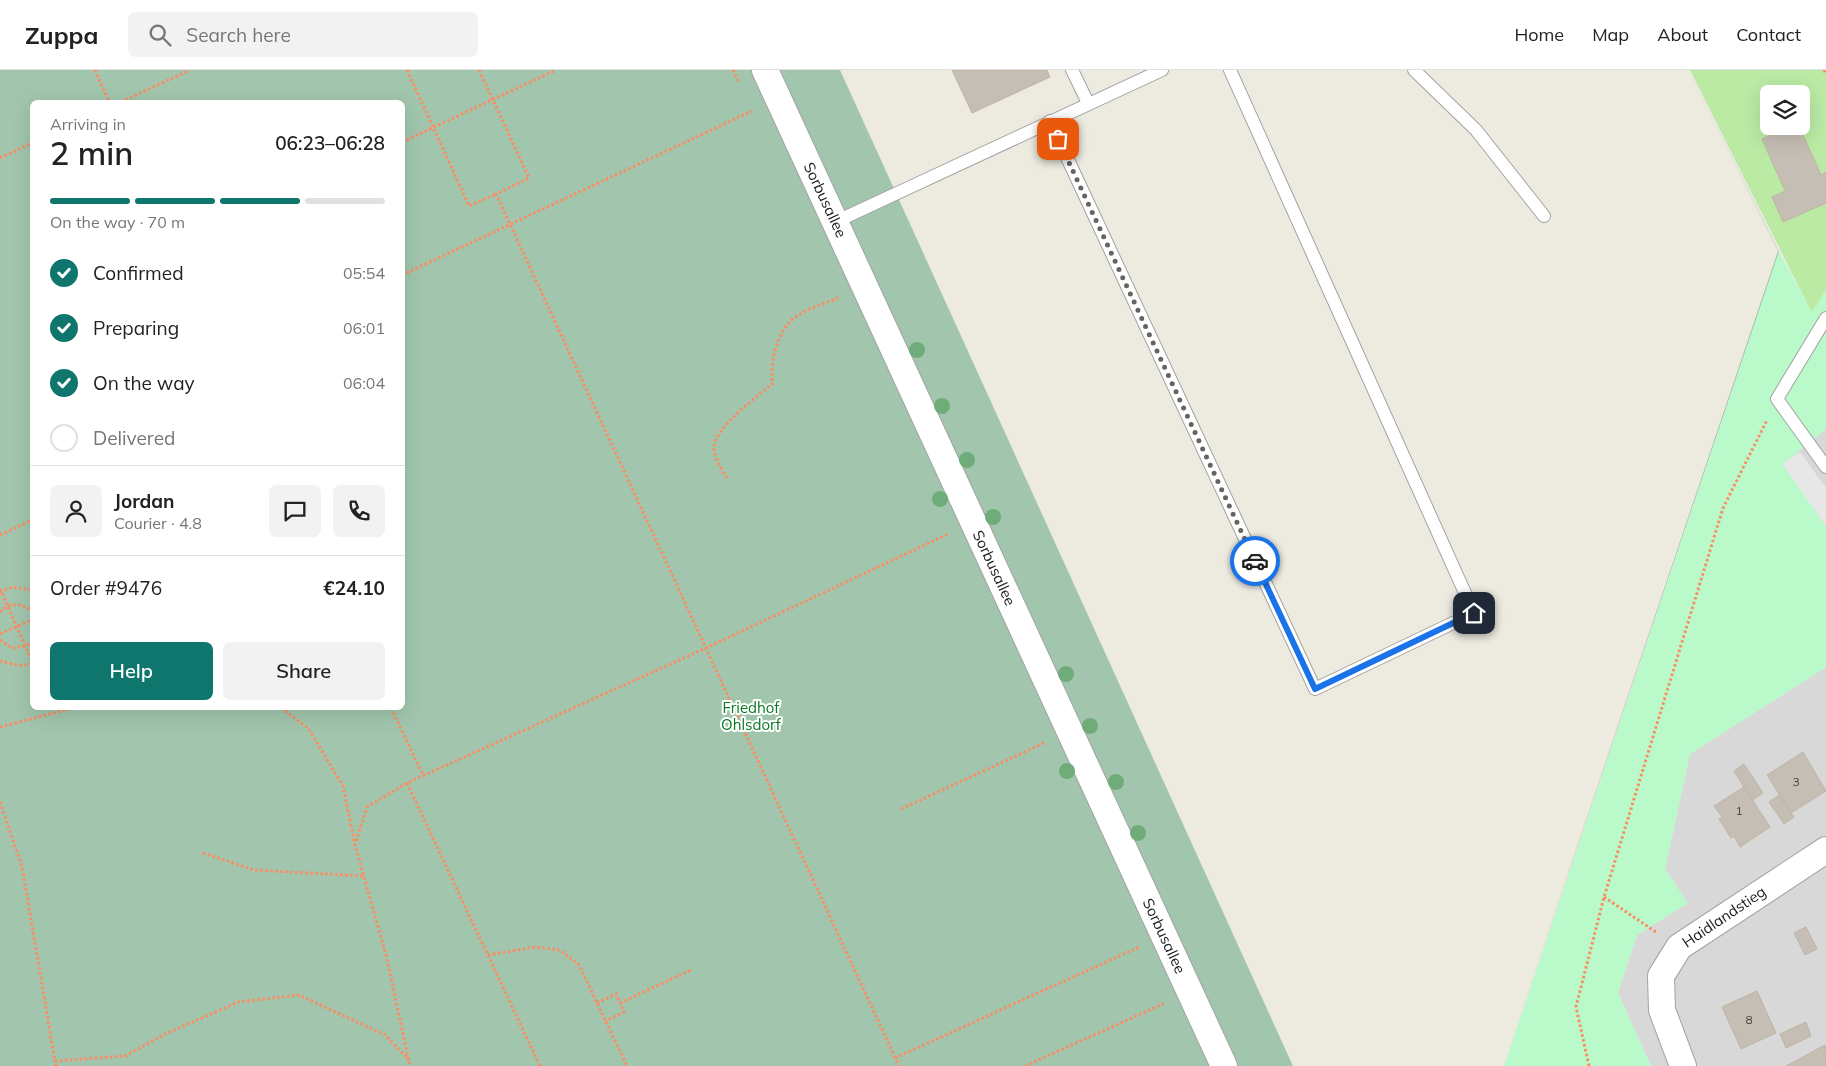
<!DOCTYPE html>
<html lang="en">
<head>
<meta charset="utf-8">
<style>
  body { margin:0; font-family:Mulish,sans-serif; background:#f2f2f2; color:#222; height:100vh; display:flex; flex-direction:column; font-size:19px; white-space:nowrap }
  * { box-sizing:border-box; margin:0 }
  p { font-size:16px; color:#767676 }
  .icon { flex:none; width:28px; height:28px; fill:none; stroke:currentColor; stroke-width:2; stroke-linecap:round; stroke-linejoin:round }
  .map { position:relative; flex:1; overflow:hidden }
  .panel { position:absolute; left:30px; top:30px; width:375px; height:610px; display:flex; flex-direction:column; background:#fff; border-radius:8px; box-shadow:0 5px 20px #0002 }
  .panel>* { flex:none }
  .controls { position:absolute; left:1760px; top:15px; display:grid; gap:10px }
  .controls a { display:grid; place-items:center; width:50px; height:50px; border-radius:8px; background:#fff; box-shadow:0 5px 20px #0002; font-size:25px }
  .pin { position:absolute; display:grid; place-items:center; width:42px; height:42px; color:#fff; margin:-21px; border-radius:10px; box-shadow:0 2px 8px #0006 }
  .courier { position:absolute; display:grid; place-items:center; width:50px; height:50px; margin:-25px; border:4px solid #1a73e8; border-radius:50%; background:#fff; color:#222; box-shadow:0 1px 6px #0007 }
  .summary em { font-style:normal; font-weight:600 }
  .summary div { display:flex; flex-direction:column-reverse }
  .summary { display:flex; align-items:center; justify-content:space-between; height:85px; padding:0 20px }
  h1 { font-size:32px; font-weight:600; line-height:38px }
  .bar { display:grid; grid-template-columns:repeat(4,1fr); gap:8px 5px; align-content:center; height:60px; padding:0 20px }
  .bar i { height:6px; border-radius:4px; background:#e0e0e0 }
  .bar .selected { background:#0f766e }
  .bar p { grid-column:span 4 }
  .line { display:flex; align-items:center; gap:12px; padding:0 20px; border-top:1px solid #e0e0e0 }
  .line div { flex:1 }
  .round { display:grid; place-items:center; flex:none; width:52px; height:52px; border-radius:8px; background:#f2f2f2 }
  ol { padding:0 20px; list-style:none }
  li { display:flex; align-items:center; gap:15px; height:55px }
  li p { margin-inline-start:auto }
  li .icon { padding:5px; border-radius:50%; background:#0f766e; color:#fff; stroke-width:4 }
  li:last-child { color:#767676 }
  li i { width:28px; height:28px; border:2px solid #e0e0e0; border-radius:50% }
  .button { display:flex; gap:10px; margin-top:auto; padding:10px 20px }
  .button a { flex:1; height:58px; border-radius:8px; background:#0f766e; color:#fff; font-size:20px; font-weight:600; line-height:58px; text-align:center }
  .button a+a { background:#f2f2f2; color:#222 }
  header { display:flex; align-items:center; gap:30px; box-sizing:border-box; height:70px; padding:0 25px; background:#fff; border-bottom:1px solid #e0e0e0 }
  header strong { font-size:24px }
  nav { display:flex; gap:28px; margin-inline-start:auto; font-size:18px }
  .search { width:350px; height:45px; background:#f2f2f2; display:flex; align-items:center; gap:12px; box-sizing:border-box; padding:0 18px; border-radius:8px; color:#767676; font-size:19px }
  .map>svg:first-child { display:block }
  .residential { fill:#d9d8d8 }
  .grass { fill:#baeaa4; fill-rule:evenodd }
  .cemetery { fill:#a1c6ad; fill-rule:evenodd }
  .park { fill:#bafaca }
  .parking { fill:#e7e7e7 }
  .building { fill:#c5beb4; stroke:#bfb4a2 }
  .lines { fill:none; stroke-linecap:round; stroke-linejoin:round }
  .lane-casing { stroke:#a2a2a2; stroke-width:14 }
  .street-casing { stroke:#a2a2a2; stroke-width:28 }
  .path { stroke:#fc8c62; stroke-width:3; stroke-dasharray:2.5 2.5; stroke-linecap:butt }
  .lane { stroke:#fff; stroke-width:12 }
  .street { stroke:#fff; stroke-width:26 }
  .tree { fill:#70ac79 }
  .done { stroke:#646460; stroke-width:5; stroke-dasharray:0 9 }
  .route { stroke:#1a73e8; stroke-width:6 }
  .labels { text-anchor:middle; stroke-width:4; stroke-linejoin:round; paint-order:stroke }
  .number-label { font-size:12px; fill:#464441 }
  .street-label { font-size:15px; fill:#1b1b1b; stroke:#fff }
  .park-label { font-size:15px; fill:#097925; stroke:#fff }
</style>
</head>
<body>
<header>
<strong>Zuppa</strong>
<div class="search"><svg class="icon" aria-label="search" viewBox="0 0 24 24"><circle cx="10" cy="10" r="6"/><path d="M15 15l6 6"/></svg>Search here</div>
<nav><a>Home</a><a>Map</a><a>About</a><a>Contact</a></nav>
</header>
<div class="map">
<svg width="1826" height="996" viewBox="0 0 1826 996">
  <rect width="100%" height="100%" fill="#edebe0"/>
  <g class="residential">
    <polygon points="1826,359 1826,456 1782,394"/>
    <polygon points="1826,597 1826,996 1651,996 1618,923 1637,865 1687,833 1665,799 1690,684"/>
  </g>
  <path class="grass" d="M1690,0h136v220l-14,23zM1769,24h32v32h-32z"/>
  <g class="cemetery">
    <path d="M0,0h840l453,996h-1293zM32,32h370v606h-370z"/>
    <polygon points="1688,0 1779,182 1503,996 1778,181"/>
  </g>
  <polygon class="park" points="1779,182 1812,242 1826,220 1826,359 1783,394 1826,456 1826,597 1690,684 1665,799 1688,833 1637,865 1618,923 1651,996 1504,996"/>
  <polygon class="parking" points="1800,382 1826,418 1826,456 1782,394"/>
  <g class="building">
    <polygon points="952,0 1047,0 1050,7 972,43"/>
    <polygon points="1791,56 1799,56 1821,105 1826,102 1826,133 1783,152 1772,127 1785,121 1762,69"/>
    <polygon points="1803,682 1826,721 1791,743 1767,705"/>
    <polygon points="1744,694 1763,723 1752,730 1734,701"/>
    <polygon points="1744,717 1770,757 1740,777 1734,766 1731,768 1719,749 1722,747 1714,736"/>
    <polygon points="1779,725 1794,747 1784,754 1769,732"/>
    <polygon points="1806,857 1817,879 1805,885 1794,863"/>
    <polygon points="1757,921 1776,963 1741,979 1722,937"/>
    <polygon points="1806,952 1811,966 1786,978 1780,964"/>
    <polygon points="1825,975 1826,996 1786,996"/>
  </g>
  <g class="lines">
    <g class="lane-casing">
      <g id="lane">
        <polyline points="1072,0 1088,33"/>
        <polyline points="1414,0 1476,60 1544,146"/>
        <polyline points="1050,51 1315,619 1474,543 1230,0"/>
        <polyline points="835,152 1162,0"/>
        <polyline points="1826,248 1777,329 1826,397"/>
      </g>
    </g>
    <g class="street-casing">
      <g id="street">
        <polyline points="765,0 1224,996"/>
        <polyline points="1683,996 1662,940 1661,906 1679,877 1826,780"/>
      </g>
    </g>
    <g class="path">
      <polyline points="95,0 109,32"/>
      <polyline points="407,0 469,136 496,124"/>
      <polyline points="479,0 529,108 496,124 899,996"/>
      <polyline points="733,0 738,11"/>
      <polyline points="1824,0 1826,4"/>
      <polyline points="121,32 190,0"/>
      <polyline points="402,72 556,0"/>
      <polyline points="0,88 32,73"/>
      <polyline points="402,205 752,41"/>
      <path d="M727,408c-6,-10 -16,-24 -12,-36 7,-20 42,-45 58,-59 -4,-20 4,-51 21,-65 12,-9 30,-14 44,-20"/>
      <polyline points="0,465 32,450"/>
      <polyline points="0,519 32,591"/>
      <polyline points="0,522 13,517 32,520"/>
      <path d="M0,542c10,-10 22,-9 32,-1"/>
      <polyline points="0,564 32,550"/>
      <polyline points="0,570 12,578 26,576 32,572"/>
      <polyline points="0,591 22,596 32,593"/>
      <polyline points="281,638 308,658 343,716 355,775"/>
      <polyline points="391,638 423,705"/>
      <polyline points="0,657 73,638"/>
      <polyline points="407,713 367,737 355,775 387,889 410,996"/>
      <polyline points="0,732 22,797 55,991"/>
      <polyline points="901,739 1044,673"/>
      <polyline points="203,783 254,800 363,806"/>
      <polyline points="1604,827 1656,862"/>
      <polyline points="488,885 535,877 560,880 579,895 627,996"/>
      <polyline points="597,933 616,924 624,942 605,951"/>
      <polyline points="620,933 693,899"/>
      <polyline points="895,988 1139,877"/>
      <polyline points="56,996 55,991 125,986 165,964 238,932 299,925 385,965 409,990"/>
      <polyline points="540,996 407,713 706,578 948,464"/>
      <polyline points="1025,996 1165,933"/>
      <polyline points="1589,996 1576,937 1604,827 1723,438 1767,350"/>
    </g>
    <use href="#lane" class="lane"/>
    <use href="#street" class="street"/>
  </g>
  <g class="tree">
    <circle cx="917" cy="280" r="8"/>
    <circle cx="942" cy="336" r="8"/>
    <circle cx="967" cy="390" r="8"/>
    <circle cx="940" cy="429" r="8"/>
    <circle cx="993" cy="447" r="8"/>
    <circle cx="1066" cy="604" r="8"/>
    <circle cx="1090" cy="656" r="8"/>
    <circle cx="1067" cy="701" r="8"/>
    <circle cx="1116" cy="712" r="8"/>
    <circle cx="1138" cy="763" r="8"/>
  </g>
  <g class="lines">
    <polyline class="done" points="1058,69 1255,491"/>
    <polyline class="route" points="1255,491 1315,619 1474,543"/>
  </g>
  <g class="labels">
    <g class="number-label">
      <text x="1796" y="716">3</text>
      <text x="1739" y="745">1</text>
      <text x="1749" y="954">8</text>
    </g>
    <g class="street-label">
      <text transform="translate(825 130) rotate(65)" y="5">Sorbusallee</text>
      <text transform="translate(994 498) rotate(65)" y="5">Sorbusallee</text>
      <text transform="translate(1724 847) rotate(-34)" y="5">Haidlandstieg</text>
      <text transform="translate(1164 866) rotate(65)" y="5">Sorbusallee</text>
    </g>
    <g class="park-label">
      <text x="751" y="643">Friedhof<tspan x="751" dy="17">Ohlsdorf</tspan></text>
    </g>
  </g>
</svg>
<div class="controls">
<a><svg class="icon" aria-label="layers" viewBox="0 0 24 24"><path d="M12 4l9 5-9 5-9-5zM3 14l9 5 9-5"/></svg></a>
</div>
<div class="pin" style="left:1058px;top:69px;background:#ea580c"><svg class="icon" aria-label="bag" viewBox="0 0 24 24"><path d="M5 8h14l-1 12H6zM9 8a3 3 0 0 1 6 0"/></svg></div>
<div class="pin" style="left:1474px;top:543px;background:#1f2937"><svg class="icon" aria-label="home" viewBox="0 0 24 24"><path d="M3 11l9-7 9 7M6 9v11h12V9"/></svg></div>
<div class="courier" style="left:1255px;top:491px"><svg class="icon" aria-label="car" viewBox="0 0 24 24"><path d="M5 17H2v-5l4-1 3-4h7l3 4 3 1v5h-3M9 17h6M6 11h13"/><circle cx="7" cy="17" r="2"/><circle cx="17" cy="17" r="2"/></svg></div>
<section class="panel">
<div class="summary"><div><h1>2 min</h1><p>Arriving in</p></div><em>06:23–06:28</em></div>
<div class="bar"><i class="selected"></i><i class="selected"></i><i class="selected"></i><i></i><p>On the way · 70 m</p></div>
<ol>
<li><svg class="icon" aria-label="check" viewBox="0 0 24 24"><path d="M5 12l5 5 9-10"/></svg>Confirmed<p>05:54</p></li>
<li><svg class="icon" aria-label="check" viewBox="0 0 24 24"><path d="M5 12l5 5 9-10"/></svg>Preparing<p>06:01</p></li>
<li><svg class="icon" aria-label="check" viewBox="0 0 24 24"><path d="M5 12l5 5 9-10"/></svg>On the way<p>06:04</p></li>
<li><i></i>Delivered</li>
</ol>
<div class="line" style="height:90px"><a class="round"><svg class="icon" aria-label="person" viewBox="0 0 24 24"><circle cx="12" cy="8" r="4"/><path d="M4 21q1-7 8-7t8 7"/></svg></a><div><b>Jordan</b><p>Courier · 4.8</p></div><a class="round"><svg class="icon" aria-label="chat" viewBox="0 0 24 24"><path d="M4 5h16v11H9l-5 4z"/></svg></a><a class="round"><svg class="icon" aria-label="phone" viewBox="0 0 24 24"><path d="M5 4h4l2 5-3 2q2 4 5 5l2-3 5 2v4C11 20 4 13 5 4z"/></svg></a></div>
<div class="line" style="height:65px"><div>Order #9476</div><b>€24.10</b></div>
<div class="button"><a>Help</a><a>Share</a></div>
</section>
</div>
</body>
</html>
